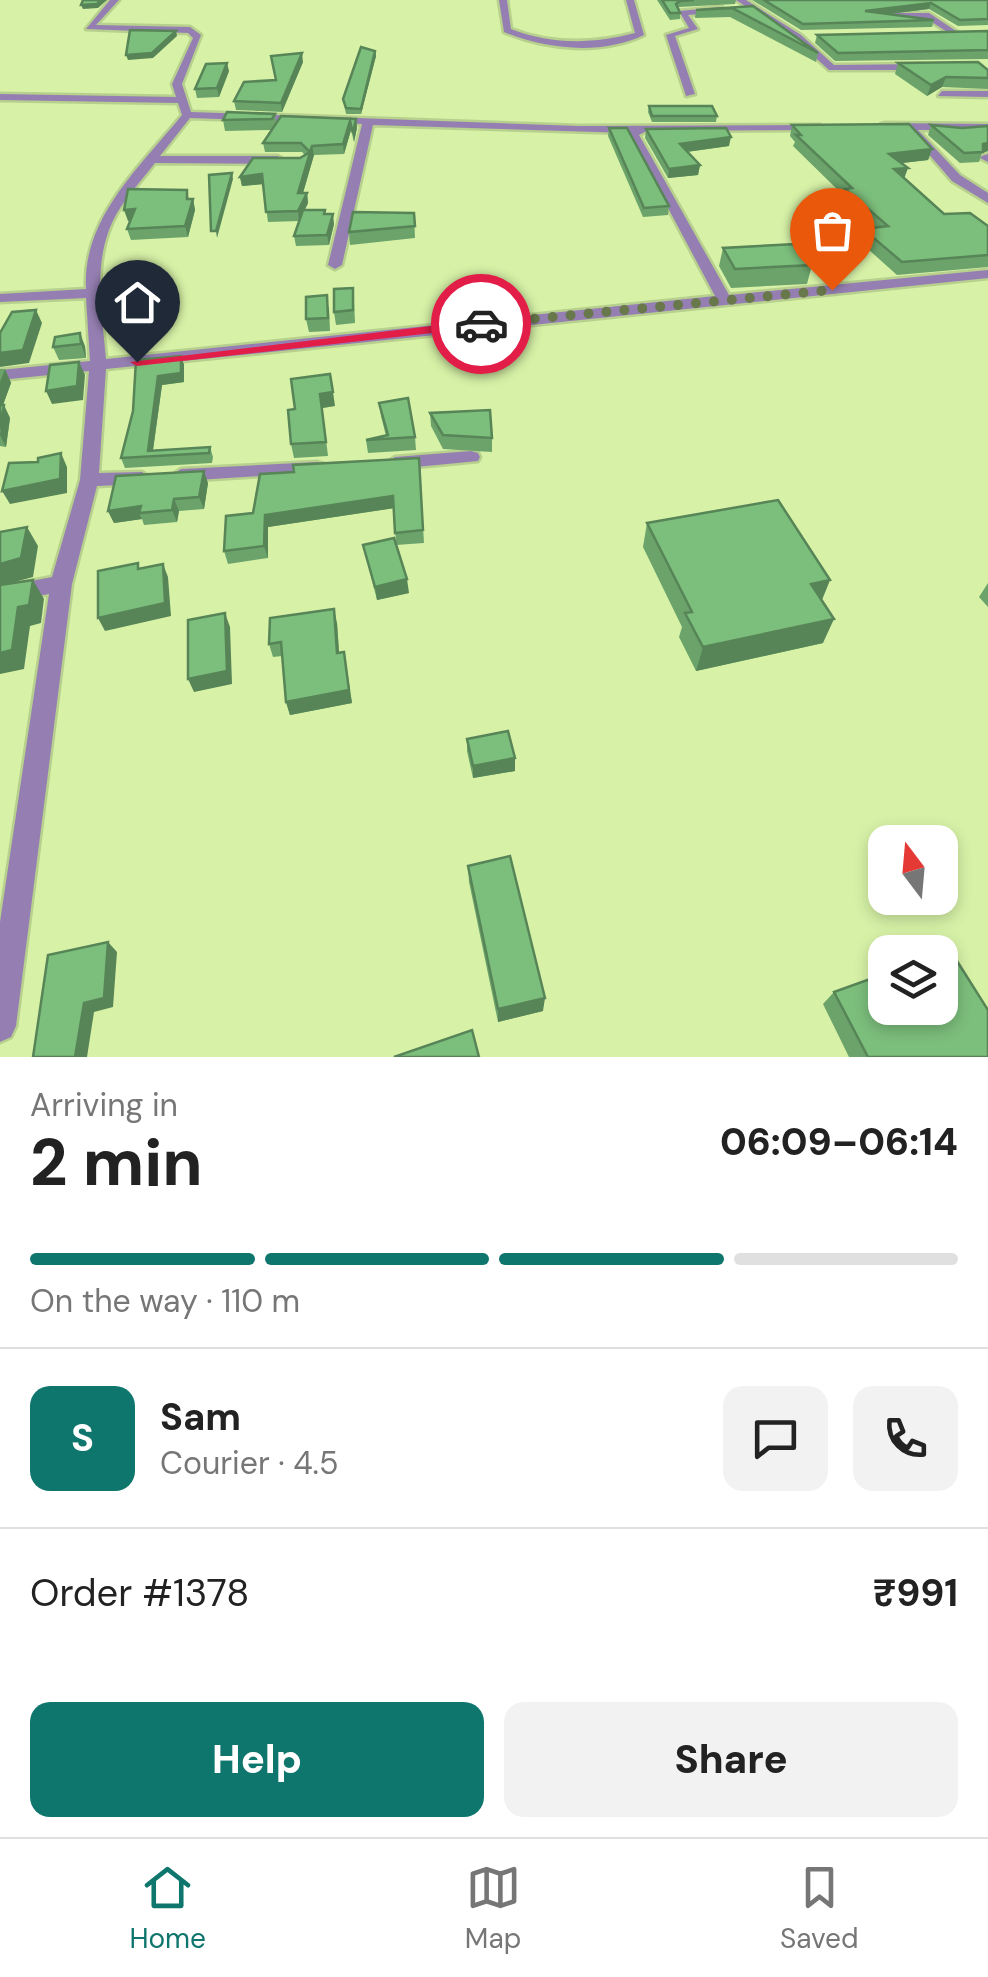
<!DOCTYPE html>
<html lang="en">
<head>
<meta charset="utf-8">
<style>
  body { margin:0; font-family:"DM Sans",sans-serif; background:#f2f2f2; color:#222; height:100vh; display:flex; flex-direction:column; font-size:38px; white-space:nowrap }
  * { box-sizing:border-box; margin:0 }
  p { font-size:32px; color:#767676 }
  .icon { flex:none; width:55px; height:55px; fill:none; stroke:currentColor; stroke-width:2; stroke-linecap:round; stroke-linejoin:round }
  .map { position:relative; height:1057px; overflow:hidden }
  .details { display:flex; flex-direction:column; background:#fff; flex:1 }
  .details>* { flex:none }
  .needle { width:65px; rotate:344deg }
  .fabs { position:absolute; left:868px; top:825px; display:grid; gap:20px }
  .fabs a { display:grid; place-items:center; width:90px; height:90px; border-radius:20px; background:#fff; box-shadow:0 5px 15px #0003; font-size:50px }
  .pin { position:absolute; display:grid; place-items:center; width:85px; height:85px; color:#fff; margin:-102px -42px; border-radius:50% 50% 50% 0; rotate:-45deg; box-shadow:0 0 10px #0007 }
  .pin .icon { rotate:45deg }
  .courier { position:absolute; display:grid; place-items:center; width:100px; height:100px; margin:-50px; border:8px solid #e11d48; border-radius:50%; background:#fff; color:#222; box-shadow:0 2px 12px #0007 }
  .summary em { font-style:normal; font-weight:800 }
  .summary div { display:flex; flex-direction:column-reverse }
  .summary { display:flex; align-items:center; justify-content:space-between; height:170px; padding:0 30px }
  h1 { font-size:65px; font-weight:800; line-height:75px }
  .bar { display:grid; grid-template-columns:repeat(4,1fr); gap:15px 10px; align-content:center; height:120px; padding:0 30px }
  .bar i { height:12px; border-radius:8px; background:#e0e0e0 }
  .bar .active { background:#0f766e }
  .bar p { grid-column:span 4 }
  .line { display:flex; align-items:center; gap:25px; padding:0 30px; border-top:2px solid #e0e0e0 }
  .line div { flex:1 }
  .round { display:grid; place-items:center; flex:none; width:105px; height:105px; border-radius:20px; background:#f2f2f2 }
  .button { display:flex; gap:20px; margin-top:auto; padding:20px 30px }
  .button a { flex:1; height:115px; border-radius:20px; background:#0f766e; color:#fff; font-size:40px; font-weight:800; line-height:115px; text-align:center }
  .button a+a { background:#f2f2f2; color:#222 }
  .tab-bar { display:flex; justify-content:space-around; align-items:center; height:140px; border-top:2px solid #e0e0e0; background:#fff; font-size:28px; color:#767676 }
  .tab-bar a { display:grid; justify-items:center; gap:5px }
  .tab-bar .active { color:#0f766e }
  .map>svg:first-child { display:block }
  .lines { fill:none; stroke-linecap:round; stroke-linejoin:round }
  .street-casing { stroke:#b8d08d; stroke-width:5 }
  .street { fill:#957fb2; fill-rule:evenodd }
  .wall { fill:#6ba36b }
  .shaded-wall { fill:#578557 }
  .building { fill:#7cbe7c; stroke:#578557; stroke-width:2.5 }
  .route { fill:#e11d48 }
  .done { stroke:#68784b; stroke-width:10; stroke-dasharray:0 18 }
</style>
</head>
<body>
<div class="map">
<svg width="988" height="1057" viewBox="0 0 988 1057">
  <rect width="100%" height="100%" fill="#d7f2a7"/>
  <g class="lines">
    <g class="street-casing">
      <g id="street">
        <path d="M110,0h9l-23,25 94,2 11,8 -19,49 9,28 388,14 241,-1v4l-4,1 -169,1 -8,4 90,160 259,-25v8l-882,91 -7,104 43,-1 9,6 -9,6 -45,2 -25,98 -56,442 -5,11 -11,5v-120l49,-328 -49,9v-16l52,-10 28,-97 9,-109 -89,9v-10l90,-9 -4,-63 -86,4v-8l86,-5c-4,-71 54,-122 96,-174l-4,-12 -178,-3v-6l176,3 -4,-13 21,-46 -5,-5 -102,-4zM190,118l172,6 -34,141 7,4 7,-4 31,-140 255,8 87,163 -609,63c-4,-49 -15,-100 11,-146 10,-17 25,-33 38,-50l123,1 6,-4 -6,-4h-118z"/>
        <path d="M499,0h8l4,29c41,16 82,15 124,4l-9,-33h8l10,35c-42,20 -97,15 -140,-3z"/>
        <polygon points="736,0 746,0 801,35 834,65 924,64 929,67 924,70 829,70 795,39"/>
        <polygon points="722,7 725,12 688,15 698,29 675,36 695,94 686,96 666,35 689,28 679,11"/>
        <polygon points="878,13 929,13 959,33 952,35 927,19 875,18"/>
        <polygon points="942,91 988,91 988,97 938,96"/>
        <polygon points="885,123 988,124 988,130 918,130 960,175 988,193 988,203 952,181 908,130 881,128 881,124"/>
        <polygon points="988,154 988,162 980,158 982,156"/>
        <polygon points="471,451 478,453 480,457 478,461 395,469 386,463 395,457"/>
        <polygon points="317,462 324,464 326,468 324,472 181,481 172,475 181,469"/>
      </g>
    </g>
    <use href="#street" class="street"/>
  </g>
  <g class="wall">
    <polygon points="657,0 736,0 735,4 679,7 680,13 680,19 670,20"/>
    <polygon points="752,0 988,0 988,25 958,26 929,9 890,14 934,20 932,27 801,30"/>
    <polygon points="753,6 818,53 816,62 730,17 695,18 696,10"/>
    <polygon points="988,31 988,59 835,61 815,43 817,35"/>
    <polygon points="375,51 376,56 361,114 346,114 343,99"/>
    <polygon points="303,62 282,112 236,110 234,101 276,80"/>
    <polygon points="898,63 988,70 988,89 942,87 927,96 895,74"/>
    <polygon points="229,71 219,97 197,98 195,89"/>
    <polygon points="649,106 717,116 716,122 652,122 648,112"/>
    <polygon points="275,114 276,123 356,119 357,128 354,142 351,130 344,154 314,155 303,193 307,193 308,203 305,210 325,210 326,214 334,224 329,245 296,246 294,236 299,221 268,222 263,184 242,186 240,177 300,158 305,155 302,152 265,152 263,143 271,130 225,131 223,120"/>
    <polygon points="792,125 932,149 928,160 902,163 904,178 944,214 988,226 988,267 897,275 859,241 863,229 872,228 841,201 843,195 793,146 795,142 790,136"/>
    <polygon points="931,125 962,128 988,151 982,153 979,162 960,163 928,135"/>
    <polygon points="609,128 669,206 668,215 643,217 608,136"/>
    <polygon points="646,129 729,146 687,152 700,165 698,175 668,178 645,138"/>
    <polygon points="189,199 193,199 195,210 188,237 131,240 127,229 130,220 128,221"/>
    <polygon points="414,213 415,238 350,245 349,232"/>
    <polygon points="723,248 812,265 807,284 731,288 719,266"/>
    <polygon points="354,301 355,323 336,325 334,312"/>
    <polygon points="329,307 330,331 309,332 306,319"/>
    <polygon points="55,337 85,346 86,358 59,360 53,347"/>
    <polygon points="181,356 184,365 184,382 162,385 153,451 210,447 213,457 212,463 125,468 121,458 133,411"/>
    <polygon points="0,369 5,369 11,383 3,405 10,418 6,447 0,446"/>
    <polygon points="379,403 415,437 416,450 368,453 366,440 386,436 381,416"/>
    <polygon points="335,406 322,408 328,456 294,458 291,444 288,410"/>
    <polygon points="430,413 492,438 492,452 443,449 431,426"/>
    <polygon points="419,458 424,543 396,545 394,508 268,527 268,558 228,564 224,551 253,513 294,472"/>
    <polygon points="208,483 204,509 179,511 177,522 144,525 142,519 114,523 108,511"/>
    <polygon points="647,523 830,580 822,600 823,643 696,671 679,637 682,627 643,547"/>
    <polygon points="363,545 409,593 377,600"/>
    <polygon points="988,583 988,607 979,597"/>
    <polygon points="337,623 339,653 346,665 352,703 290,715 286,702 282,656 273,657 269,644"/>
    <polygon points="467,739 515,758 515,771 473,778 467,751"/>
    <polygon points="468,866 543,1011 498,1022 469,882"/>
    <polygon points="834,992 988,1057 849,1057 823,1004"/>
  </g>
  <g class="shaded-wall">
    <polygon points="101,0 107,0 98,8 83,9 81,5"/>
    <polygon points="931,3 929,9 863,17 865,11"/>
    <polygon points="176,31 177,36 153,58 128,60 126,55"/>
    <polygon points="375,51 376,56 361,114 361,109"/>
    <polygon points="302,53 303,62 282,112 281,103"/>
    <polygon points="227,63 229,71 219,97 217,88"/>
    <polygon points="946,77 942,87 927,96 931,85"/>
    <polygon points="356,119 357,128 354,142 353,133"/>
    <polygon points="350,121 351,130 344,154 343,144"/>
    <polygon points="731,137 729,146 678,153 680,144"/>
    <polygon points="988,143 988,151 982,153 983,144"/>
    <polygon points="312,146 314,155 300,203 298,193"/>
    <polygon points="932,149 928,160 885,165 889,154"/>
    <polygon points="700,165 698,175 668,178 669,169"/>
    <polygon points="908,168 904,179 894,169"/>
    <polygon points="232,173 233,179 217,238 216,231"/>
    <polygon points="262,174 264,184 242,186 240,177"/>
    <polygon points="187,190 189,201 193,199 195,210 188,237 185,226"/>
    <polygon points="307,193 308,203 299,221 298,211"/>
    <polygon points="135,209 138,220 128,221 124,210"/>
    <polygon points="333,214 334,224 329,245 327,235"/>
    <polygon points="168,277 172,290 172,311 129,316 125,303"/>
    <polygon points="36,310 42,323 29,363 0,367 0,353"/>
    <polygon points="80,333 85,346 86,358 81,344"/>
    <polygon points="181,356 184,365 184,382 162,385 152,456 148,451 158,376"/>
    <polygon points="79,362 85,375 83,400 52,404 46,391"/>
    <polygon points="5,369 11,383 0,413 0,382"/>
    <polygon points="333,392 335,406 322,408 328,456 320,394"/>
    <polygon points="4,405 10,418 6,447 0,435"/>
    <polygon points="61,453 67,467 67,493 10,504 2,491"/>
    <polygon points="204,471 208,483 204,509 199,497"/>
    <polygon points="393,496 395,508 268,527 268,558 264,546 265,515"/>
    <polygon points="174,499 179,511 177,522 172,510"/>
    <polygon points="141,506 139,513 142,519 114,523 108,511"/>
    <polygon points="27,527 38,546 33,577 0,586 0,564"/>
    <polygon points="163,564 168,577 171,616 105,631 98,618"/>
    <polygon points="407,579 409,593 377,600 375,587"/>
    <polygon points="33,580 44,599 41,623 30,626 24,669 0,674 0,653 18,607"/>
    <polygon points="830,580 820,604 811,584"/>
    <polygon points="334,609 337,623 340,666 337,653"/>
    <polygon points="225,613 230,627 232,684 194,692 188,679"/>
    <polygon points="834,619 823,643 696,671 703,647"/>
    <polygon points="344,652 352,703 290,715 286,702"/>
    <polygon points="515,758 515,771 473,778 473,766"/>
    <polygon points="108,942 117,952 113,1007 94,1012 87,1057 75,1057 84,1003"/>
    <polygon points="545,998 543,1011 498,1022 498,1009"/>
  </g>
  <g class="building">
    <polygon points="83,0 101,0 97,4 81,5"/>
    <polygon points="662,0 694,0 680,1 676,4 680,13 670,13"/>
    <polygon points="764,0 988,0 988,19 960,20 931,3 865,11 934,20 803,24"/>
    <polygon points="753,6 818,53 732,8 696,10"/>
    <polygon points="130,30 176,31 152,53 126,55"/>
    <polygon points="988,31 988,50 838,53 817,35"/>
    <polygon points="361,47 375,51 361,109 346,108 343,99"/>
    <polygon points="302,53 281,103 234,101 244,82 276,80 271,56"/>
    <polygon points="978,62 988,70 988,78 946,77 931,85 898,63"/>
    <polygon points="227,63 217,88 195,89 206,64"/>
    <polygon points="649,106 712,106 717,116 652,116"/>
    <polygon points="227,112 275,114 272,119 223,120"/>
    <polygon points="281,116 356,119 353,133 350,121 343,144 312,146 298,193 307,193 298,211 266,212 262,174 240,177 253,158 300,158 310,152 301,143 263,143"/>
    <polygon points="909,124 932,149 889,154 908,168 894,169 944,214 970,213 988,226 988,255 902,262 863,229 888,226 845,189 852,188 796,135 801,135 792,125"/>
    <polygon points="931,125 962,128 988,126 988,143 983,144 983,152 964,153"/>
    <polygon points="609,128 627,128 669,206 644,208"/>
    <polygon points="726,128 731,137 680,144 700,165 669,169 646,129"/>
    <polygon points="232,173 216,231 211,231 209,175"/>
    <polygon points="128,189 187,190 187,199 193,199 185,226 127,229 135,209 124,210"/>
    <polygon points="303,210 325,210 324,214 333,214 327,235 294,236"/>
    <polygon points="353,212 414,213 415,226 349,232"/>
    <polygon points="796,244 812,265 735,269 723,248"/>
    <polygon points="168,277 168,298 125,303 127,282"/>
    <polygon points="353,288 353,310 334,312 334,289"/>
    <polygon points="327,295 328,318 306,319 306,297"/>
    <polygon points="36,310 23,350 0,353 0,333 12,312"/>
    <polygon points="80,333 81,344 53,347 55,337"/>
    <polygon points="181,356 181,373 158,376 148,451 210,447 209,453 121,458 133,411 136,360"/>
    <polygon points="79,362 77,386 46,391 50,365"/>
    <polygon points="330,374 333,392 320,394 326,442 291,444 288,410 295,409 291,379"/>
    <polygon points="408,398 415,437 366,440 388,435 379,403"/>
    <polygon points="0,405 4,405 0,429"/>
    <polygon points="490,410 492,438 443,435 430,413"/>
    <polygon points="61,453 60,479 2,491 9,463 38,462 38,458"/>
    <polygon points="419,458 423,530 395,533 393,496 265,515 264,546 224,551 226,516 253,513 260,474 294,472 293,465"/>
    <polygon points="204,471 199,497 174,499 172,510 139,513 141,506 108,511 116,476"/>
    <polygon points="778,500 830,580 811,584 834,619 703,647 685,613 692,612 647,523"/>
    <polygon points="27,527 21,558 0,564 0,532"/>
    <polygon points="394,538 407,579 375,587 363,545"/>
    <polygon points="138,563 138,569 163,564 165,603 98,618 98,571"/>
    <polygon points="33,580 29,605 18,607 12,650 0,653 0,585"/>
    <polygon points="334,609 337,653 344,652 349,690 286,702 281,642 269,644 270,618"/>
    <polygon points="225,613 227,671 188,679 188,620"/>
    <polygon points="508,731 515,758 473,766 467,739"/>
    <polygon points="510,856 545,998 498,1009 468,866"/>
    <polygon points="108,942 104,998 84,1003 75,1057 33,1057 48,955"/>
    <polygon points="957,961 988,1010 988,1057 868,1057 834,992 870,979 877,992 885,989 885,1008 940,1008 940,968"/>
    <polygon points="472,1030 479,1057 394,1057"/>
  </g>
  <polygon class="route" points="481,320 486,327 137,366 130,362"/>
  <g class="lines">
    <polyline class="done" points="481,324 832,290"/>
  </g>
</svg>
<div class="fabs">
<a><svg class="needle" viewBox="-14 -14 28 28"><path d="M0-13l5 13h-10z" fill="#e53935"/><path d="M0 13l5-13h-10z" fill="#767676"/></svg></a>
<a><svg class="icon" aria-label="layers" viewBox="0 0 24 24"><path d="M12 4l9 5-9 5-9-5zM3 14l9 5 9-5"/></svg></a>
</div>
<div class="pin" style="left:832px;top:290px;background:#ea580c"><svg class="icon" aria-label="bag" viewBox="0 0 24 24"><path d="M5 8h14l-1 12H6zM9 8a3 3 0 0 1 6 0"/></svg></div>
<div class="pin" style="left:137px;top:362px;background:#1f2937"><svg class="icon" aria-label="home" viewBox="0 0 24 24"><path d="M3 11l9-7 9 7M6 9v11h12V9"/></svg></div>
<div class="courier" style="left:481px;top:324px"><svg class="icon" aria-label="car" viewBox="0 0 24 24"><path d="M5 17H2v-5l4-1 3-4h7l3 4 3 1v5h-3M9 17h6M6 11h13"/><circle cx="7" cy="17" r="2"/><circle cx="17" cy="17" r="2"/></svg></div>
</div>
<section class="details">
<div class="summary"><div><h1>2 min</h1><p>Arriving in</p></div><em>06:09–06:14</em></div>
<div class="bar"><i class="active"></i><i class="active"></i><i class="active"></i><i></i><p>On the way · 110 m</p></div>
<div class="line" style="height:180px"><b class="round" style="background:#0f766e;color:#fff">S</b><div><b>Sam</b><p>Courier · 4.5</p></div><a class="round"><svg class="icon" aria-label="chat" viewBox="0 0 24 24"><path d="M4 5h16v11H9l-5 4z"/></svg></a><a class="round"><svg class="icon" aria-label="phone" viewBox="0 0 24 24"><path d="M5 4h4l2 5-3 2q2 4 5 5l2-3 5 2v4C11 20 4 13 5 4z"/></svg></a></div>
<div class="line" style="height:130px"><div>Order #1378</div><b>₹991</b></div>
<div class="button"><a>Help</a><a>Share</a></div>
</section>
<nav class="tab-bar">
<a class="active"><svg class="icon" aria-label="home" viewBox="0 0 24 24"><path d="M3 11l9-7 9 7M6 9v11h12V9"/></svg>Home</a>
<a><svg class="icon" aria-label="map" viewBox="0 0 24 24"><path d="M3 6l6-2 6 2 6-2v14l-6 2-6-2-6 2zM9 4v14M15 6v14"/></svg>Map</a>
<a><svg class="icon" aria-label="saved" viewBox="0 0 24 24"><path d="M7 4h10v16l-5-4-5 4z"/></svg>Saved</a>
</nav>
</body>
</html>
